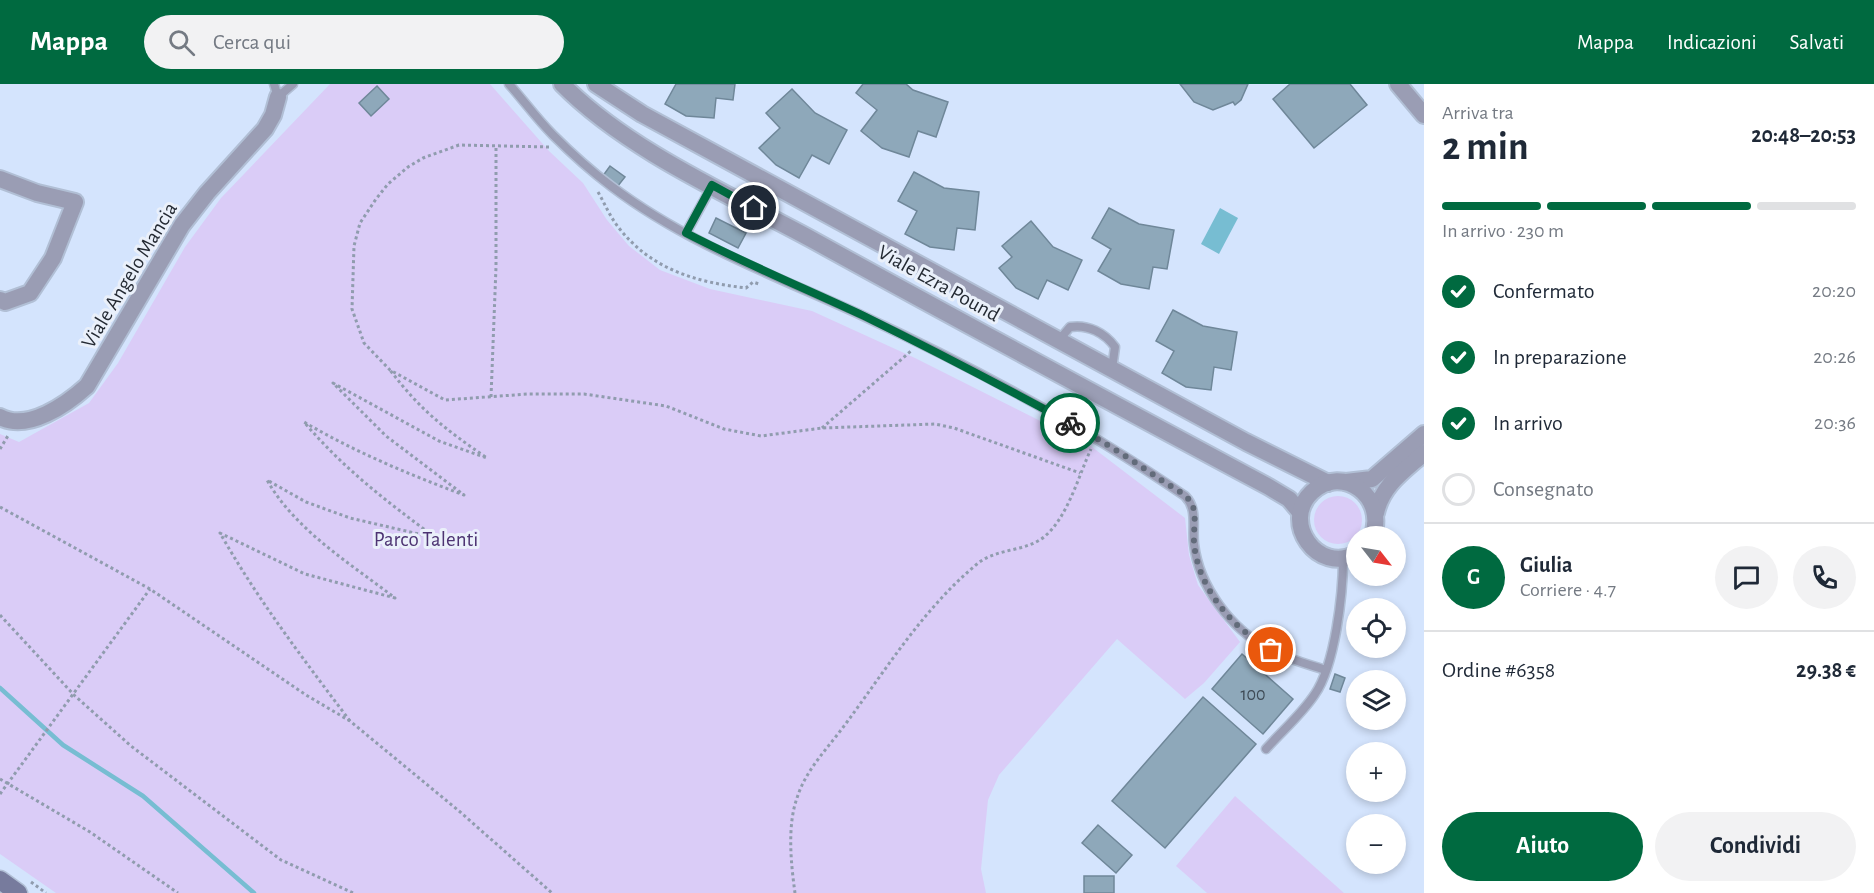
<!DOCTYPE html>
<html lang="it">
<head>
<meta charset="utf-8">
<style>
  body { margin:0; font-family:"Alegreya Sans",sans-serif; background:#f2f2f3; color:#1f2937; height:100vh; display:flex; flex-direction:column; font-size:22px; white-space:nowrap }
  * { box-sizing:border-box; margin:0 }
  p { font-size:20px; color:#747a83 }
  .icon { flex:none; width:33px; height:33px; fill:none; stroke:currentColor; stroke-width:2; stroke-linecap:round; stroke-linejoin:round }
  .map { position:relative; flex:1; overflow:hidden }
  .side { display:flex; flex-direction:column; background:#fff; width:450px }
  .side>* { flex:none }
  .needle { width:39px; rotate:121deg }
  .buttons { position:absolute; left:1346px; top:442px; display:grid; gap:12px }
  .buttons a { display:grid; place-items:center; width:60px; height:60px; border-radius:50%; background:#fff; box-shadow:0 3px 9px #0003; font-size:30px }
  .pin { position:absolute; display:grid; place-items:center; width:51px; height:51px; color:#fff; margin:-26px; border:3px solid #fff; border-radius:50%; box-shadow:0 2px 6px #0007 }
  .courier { position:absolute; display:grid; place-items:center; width:60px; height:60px; margin:-30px; border:4px solid #006a40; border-radius:50%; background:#fff; color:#222; box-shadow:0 2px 8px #0007 }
  .overview em { font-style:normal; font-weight:600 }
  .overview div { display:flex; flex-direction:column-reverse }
  .overview { display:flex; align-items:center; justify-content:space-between; height:102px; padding:0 18px }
  h1 { font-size:39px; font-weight:600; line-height:45px }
  .bar { display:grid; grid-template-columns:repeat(4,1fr); gap:9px 6px; align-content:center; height:72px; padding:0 18px }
  .bar i { height:8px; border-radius:4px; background:#e0e1e3 }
  .bar .current { background:#006a40 }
  .bar p { grid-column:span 4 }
  .line { display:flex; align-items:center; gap:15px; padding:0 18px; border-top:2px solid #e0e1e3 }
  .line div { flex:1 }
  .round { display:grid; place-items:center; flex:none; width:63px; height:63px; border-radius:32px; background:#f2f2f3 }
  ol { padding:0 18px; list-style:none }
  li { display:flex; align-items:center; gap:18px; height:66px }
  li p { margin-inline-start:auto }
  li .icon { padding:6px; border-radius:50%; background:#006a40; color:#fff; stroke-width:4 }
  li:last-child { color:#747a83 }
  li i { width:33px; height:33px; border:3px solid #e0e1e3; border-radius:50% }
  .cta { display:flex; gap:12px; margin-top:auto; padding:12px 18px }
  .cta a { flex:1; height:69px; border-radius:36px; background:#006a40; color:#fff; font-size:24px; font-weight:600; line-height:69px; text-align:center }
  .cta a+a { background:#f2f2f3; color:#1f2937 }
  header { display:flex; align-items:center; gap:36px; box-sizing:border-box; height:84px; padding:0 30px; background:#006a40; color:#fff }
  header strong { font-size:28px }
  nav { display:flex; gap:33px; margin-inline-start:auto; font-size:21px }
  .search { width:420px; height:54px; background:#f2f2f3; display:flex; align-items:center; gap:15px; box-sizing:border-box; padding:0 21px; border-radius:33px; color:#747a83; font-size:22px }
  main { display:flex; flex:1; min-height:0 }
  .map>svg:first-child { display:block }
  .green { fill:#daccf7 }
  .water { fill:#77bdd2 }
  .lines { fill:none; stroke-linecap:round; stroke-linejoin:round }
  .stream { stroke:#77bdd2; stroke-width:4.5 }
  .building { fill:#8ea8ba; stroke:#6f8799; stroke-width:1.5 }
  .lane-casing { stroke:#b1bfd5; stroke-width:11 }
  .street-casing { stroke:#b1bfd5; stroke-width:20 }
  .secondary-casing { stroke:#b1bfd5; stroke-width:21 }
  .path { stroke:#909cae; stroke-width:3; stroke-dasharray:3 3; stroke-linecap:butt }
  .lane { stroke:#9a9db4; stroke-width:8 }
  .street { stroke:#9a9db4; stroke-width:16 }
  .secondary { stroke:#777b9d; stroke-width:18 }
  .done { stroke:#626b7a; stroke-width:6; stroke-dasharray:0 10.8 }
  .route { stroke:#006a40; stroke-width:8 }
  .labels { text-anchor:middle; stroke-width:6; stroke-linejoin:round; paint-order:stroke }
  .number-label { font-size:18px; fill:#3e4a55 }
  .street-label { font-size:21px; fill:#242a33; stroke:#eaf0fa }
  .park-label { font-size:21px; fill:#4d3473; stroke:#eaf0fa }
</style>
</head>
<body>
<header>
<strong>Mappa</strong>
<div class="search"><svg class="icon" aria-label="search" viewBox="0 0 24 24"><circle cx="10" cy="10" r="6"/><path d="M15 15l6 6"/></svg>Cerca qui</div>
<nav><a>Mappa</a><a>Indicazioni</a><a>Salvati</a></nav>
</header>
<main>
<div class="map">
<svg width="1424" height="809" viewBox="0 0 1424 809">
  <rect width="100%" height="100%" fill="#d4e4fd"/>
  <g class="green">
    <polygon points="330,0 490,0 549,67 583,99 607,136 629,162 660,186 710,205 812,227 915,274 1092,363 1185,434 1189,471 1198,501 1240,558 1204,599 1185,615 1117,555 999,691 988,716 981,785 986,809 56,809 0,770 0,350 19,358 89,319 118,279 185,163 221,114"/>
    <circle cx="1338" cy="436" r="24"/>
    <polygon points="1235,712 1344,809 1207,809 1176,782"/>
  </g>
  <polygon class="water" points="1220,124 1238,134 1219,170 1201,160"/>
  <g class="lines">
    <polyline class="stream" points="0,604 63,661 143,712 254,809"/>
  </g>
  <g class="building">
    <polygon points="676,0 735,0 733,16 716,14 714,34 686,32 665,20"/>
    <polygon points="863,0 906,0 913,6 948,18 936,53 918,47 909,73 882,64 861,47 877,26 856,9"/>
    <polygon points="1180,0 1248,0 1241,16 1235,21 1233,18 1213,26 1194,18"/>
    <polygon points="1290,0 1350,0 1367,21 1314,64 1273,15"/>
    <polygon points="377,2 389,15 371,32 359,19"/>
    <polygon points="792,5 815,29 847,46 829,80 812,71 799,94 776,81 759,64 780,44 766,29"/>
    <polygon points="610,82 625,93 617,103 602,93"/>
    <polygon points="914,88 944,104 979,108 975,146 957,144 954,166 930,163 905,150 917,127 898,117"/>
    <polygon points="1109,124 1139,140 1174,146 1167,185 1153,183 1149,205 1121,200 1098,187 1111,165 1092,154"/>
    <polygon points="716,134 746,149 738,164 709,149"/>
    <polygon points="1031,137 1053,163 1082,176 1068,206 1047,196 1038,215 1016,204 999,184 1012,173 1002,162"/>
    <polygon points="1173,226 1203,242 1237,248 1231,286 1214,283 1211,306 1186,303 1162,289 1174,267 1156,257"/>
    <polygon points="1242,570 1293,615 1263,650 1212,605"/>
    <polygon points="1335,590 1345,594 1340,608 1330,605"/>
    <polygon points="1203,613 1256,660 1165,764 1112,717"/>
    <polygon points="1098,741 1132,771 1116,789 1082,759"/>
    <rect x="1084" y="792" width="30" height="17"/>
  </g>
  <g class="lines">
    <g class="lane-casing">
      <g id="lane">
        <polyline points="274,0 278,13 293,0"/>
        <path d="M509,0c15,17 28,35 44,51 18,18 38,36 58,51 75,57 165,90 250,129 112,52 222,111 324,181 13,13 7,31 9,48 5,43 37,85 75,105 18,10 38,15 57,21"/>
        <polyline points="686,149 712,102"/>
        <path d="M1059,256l11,-13c18,-3 35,6 45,20l-3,22"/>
        <path d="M1266,665c16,-18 36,-35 49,-55 20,-29 28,-100 28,-135"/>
      </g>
    </g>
    <g class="street-casing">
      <g id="street">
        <path d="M562,0c65,66 168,111 249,155 152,84 305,166 458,248l20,12 11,13"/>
        <polyline points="596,0 642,30 1246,358 1328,399"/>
        <polyline points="1398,0 1424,31"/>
        <polyline points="0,95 37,109 75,118 53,174 30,209 5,218 0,216"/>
        <path d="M0,333c28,15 67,-13 87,-31l95,-161 25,-32 58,-64 8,-14 5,-18"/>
        <polyline points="1346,398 1372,395 1424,350"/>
        <path d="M1376,429c6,-28 28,-42 48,-60"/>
        <path d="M1356,470c-38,21 -76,-32 -44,-62 31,-29 76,6 60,45"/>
      </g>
    </g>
    <g class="secondary-casing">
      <polyline id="secondary" points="0,796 18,809"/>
    </g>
    <g class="path">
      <polyline points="549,63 459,61 423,74 408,83 388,100 376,115 360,139 354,162 352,225 364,259 390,286 445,316 528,310 584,310 666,322 724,345 761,352 822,344 935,340 954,344 1080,389"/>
      <path d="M598,108c7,12 12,25 21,36 33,42 77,54 127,60l7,-6 6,2"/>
      <polyline points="491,313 496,183 496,61"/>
      <polyline points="822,344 911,267"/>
      <polyline points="0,365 9,350"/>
      <polyline points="0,423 150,505 306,611 350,637 459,727 552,809"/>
      <polyline points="0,531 74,611 131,662 281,776 353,809"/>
      <path d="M350,637c-46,-61 -92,-121 -130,-188l85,41 90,24c-44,-34 -100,-68 -128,-118l39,22 44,16 86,20c-50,-37 -92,-69 -132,-116 51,30 104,52 160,73l-78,-59 -53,-53 106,58 48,17c-42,-29 -66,-47 -97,-88"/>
      <polyline points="0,695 90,748 178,809"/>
      <polyline points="0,710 150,505"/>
      <polyline points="31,798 46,809"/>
      <path d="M795,809c-4,-29 -8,-67 2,-95 9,-29 32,-51 50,-76 40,-54 77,-114 130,-158 19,-16 48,-12 67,-27 24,-20 34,-60 47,-88"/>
    </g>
    <use href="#lane" class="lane"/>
    <use href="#street" class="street"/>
    <use href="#secondary" class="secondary"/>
  </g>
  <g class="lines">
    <path class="done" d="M1070,339c32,18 64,38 94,59 8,5 20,11 26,19 8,10 3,29 4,41 3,45 38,86 77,108"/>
    <path class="route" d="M754,124l-42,-23 -26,48c58,30 118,55 178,83 69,34 138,70 206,107"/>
  </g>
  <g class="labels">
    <g class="number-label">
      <text x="1253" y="616">100</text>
    </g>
    <g class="street-label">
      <text transform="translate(129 191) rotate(-59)" y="7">Viale Angelo Mancia</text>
      <text transform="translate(939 199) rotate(29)" y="7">Viale Ezra Pound</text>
    </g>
    <g class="park-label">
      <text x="426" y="462">Parco Talenti</text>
    </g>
  </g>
</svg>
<div class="buttons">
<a><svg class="needle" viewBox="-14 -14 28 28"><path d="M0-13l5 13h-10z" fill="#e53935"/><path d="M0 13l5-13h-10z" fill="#747a83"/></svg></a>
<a><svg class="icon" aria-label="locate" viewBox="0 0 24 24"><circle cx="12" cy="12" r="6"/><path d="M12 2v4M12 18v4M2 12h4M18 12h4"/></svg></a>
<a><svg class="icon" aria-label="layers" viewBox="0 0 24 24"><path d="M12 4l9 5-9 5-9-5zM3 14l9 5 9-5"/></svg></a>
<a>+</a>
<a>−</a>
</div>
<div class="pin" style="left:1271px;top:566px;background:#ea580c"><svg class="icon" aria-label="bag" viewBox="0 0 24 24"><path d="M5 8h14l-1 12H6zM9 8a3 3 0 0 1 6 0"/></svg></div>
<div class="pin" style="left:754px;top:124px;background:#1f2937"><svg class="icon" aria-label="home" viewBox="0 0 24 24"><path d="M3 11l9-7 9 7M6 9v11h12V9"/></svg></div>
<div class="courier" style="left:1070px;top:339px"><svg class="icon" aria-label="bike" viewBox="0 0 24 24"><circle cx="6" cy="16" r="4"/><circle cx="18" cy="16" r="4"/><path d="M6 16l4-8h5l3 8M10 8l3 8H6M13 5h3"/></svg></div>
</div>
<section class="side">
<div class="overview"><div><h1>2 min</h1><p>Arriva tra</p></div><em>20:48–20:53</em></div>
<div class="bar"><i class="current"></i><i class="current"></i><i class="current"></i><i></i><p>In arrivo · 230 m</p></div>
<ol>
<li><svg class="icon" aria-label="check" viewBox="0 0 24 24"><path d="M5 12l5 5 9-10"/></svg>Confermato<p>20:20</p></li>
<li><svg class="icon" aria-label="check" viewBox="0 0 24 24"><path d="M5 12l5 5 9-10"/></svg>In preparazione<p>20:26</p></li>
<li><svg class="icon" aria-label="check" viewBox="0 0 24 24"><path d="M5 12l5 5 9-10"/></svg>In arrivo<p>20:36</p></li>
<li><i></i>Consegnato</li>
</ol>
<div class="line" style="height:108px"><b class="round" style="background:#006a40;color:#fff">G</b><div><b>Giulia</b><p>Corriere · 4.7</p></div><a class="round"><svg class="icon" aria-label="chat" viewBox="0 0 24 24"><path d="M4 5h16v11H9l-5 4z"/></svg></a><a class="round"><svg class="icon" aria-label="phone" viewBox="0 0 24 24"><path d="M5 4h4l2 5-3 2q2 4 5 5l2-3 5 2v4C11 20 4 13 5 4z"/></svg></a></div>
<div class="line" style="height:78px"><div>Ordine #6358</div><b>29.38 €</b></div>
<div class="cta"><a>Aiuto</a><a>Condividi</a></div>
</section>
</main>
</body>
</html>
